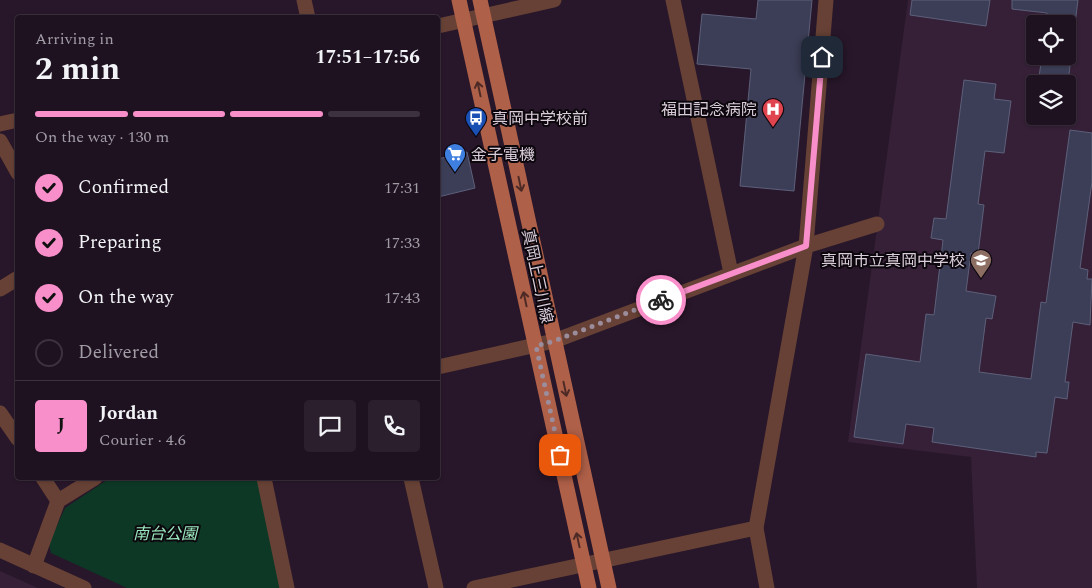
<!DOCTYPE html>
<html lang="en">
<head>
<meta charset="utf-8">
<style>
  body { margin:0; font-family:Spectral,"Noto Sans JP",serif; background:#2b1f2d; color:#f1f3f6; height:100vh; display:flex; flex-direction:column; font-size:19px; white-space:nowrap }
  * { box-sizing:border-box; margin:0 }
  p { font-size:16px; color:#a19da5 }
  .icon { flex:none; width:28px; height:28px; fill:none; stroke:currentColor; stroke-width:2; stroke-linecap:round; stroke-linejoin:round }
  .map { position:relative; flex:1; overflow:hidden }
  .panel { position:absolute; left:15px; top:15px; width:425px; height:465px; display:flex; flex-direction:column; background:#1e1120; border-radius:5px; box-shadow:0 1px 4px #0004,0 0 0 1px #3c313e }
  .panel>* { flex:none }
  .buttons { position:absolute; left:1026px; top:15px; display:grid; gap:10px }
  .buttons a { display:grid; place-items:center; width:50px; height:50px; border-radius:5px; background:#1e1120; box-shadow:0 1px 4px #0004,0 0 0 1px #3c313e; font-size:25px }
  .pin { position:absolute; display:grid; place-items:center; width:42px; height:42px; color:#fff; margin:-21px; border-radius:10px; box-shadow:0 2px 8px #0006 }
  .courier { position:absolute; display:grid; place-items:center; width:50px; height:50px; margin:-25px; border:4px solid #f98fca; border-radius:50%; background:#fff; color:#222; box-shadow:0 1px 6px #0007 }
  .overview em { font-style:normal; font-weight:700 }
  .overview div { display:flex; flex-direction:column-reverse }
  .overview { display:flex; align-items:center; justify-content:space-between; height:85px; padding:0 20px }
  h1 { font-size:32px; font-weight:700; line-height:38px }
  .bar { display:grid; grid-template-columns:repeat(4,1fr); gap:8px 5px; align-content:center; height:60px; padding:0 20px }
  .bar i { height:6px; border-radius:4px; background:#3c313e }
  .bar .selected { background:#f98fca }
  .bar p { grid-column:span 4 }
  .line { display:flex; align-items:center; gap:12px; padding:0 20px; border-top:1px solid #3c313e }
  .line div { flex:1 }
  .round { display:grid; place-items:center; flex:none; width:52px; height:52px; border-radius:5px; background:#2b1f2d }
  ol { padding:0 20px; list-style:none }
  li { display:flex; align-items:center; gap:15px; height:55px }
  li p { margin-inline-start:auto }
  li .icon { padding:5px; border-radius:50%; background:#f98fca; color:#111; stroke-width:4 }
  li:last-child { color:#a19da5 }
  li i { width:28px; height:28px; border:2px solid #3c313e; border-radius:50% }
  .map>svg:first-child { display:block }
  .built { fill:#352037; fill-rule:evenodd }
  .green { fill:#0d3825 }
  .building { fill:#3c3e57; stroke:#5d607a }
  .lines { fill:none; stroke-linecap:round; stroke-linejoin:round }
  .minor { stroke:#674135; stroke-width:15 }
  .major { stroke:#af6048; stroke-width:15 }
  .oneway { stroke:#4d2a25 }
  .done { stroke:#9b8d9c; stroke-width:5; stroke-dasharray:0 9 }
  .route { stroke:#f98fca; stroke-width:6 }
  .labels { text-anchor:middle; stroke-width:4; stroke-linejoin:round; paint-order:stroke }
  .poi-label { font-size:16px; fill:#d9cdda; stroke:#0c060d; text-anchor:end }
  .street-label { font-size:16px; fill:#d9cdda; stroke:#0c060d }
  .park-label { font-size:16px; font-style:italic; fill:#99e8be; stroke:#0c060d }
</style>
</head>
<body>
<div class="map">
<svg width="1092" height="588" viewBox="0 0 1092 588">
  <rect width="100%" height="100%" fill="#28172a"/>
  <g class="built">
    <path d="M908,0h184v588h-115l-6,-131 -123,-15zM1035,24h33v32h-33zM1035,84h33v32h-33z"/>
    <polygon points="0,571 38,588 0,588"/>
  </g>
  <polygon class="green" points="110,478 258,478 282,588 127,588 51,553 49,543 65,508"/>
  <g class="building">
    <polygon points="758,0 812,0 794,191 740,186 751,69 697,64 702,14 756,19"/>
    <polygon points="912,0 990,0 986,26 910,15"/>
    <polygon points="1012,0 1078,0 1075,24 1046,24 1047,13 1012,9"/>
    <polygon points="1042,56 1071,56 1068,84 1038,84"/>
    <polygon points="964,80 996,84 994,99 1011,101 1004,153 985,151 978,204 984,205 978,254 971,253 966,291 996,296 992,319 986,318 979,372 1031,379 1041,302 1046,303 1070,130 1092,133 1092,182 1080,268 1088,270 1087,279 1092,279 1090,325 1073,322 1065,382 1069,382 1067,399 1055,397 1047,453 1036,452 1036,457 932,442 934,428 906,424 903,444 854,437 866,354 920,362 926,314 934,315 943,240 931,238 934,218 946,219"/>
    <polygon points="467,152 475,188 438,197 438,159"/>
  </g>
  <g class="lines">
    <g class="minor">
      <polyline points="304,0 308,18"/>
      <polyline points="673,0 731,273"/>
      <polyline points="438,26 554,0"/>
      <polyline points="0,124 18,120"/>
      <polyline points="0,141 18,173"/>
      <polyline points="0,289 18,278"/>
      <polyline points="438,367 554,341 806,246 826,0"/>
      <polyline points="0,413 18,439"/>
      <polyline points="43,478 58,501"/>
      <polyline points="264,478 287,588"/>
      <polyline points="411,478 436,588"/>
      <polyline points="0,550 84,588"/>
      <polyline points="34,566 58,501 95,478"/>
      <polyline points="474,588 756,528"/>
      <polyline points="767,588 756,528 806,246 877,224"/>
    </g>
    <g class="major">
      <polyline points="459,0 589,588"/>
      <polyline points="480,0 609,588"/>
    </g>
  </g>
  <defs><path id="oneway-shaft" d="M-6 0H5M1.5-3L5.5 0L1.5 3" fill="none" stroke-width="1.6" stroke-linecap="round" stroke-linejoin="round" transform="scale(1.25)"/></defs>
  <g class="oneway">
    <use href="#oneway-shaft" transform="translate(479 89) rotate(-102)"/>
    <use href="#oneway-shaft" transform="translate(520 184) rotate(78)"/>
    <use href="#oneway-shaft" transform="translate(525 299) rotate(-102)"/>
    <use href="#oneway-shaft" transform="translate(565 389) rotate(78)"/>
    <use href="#oneway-shaft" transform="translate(578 540) rotate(-102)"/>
  </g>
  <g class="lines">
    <polyline class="done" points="560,455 536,346 554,341 661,300"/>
    <polyline class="route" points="661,300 806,246 822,57"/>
  </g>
  <defs>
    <g id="hospital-pin" transform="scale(1.125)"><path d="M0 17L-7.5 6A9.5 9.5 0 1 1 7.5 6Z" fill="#e0444e" stroke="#0c060d"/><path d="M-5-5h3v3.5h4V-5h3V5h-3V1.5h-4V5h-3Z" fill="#fff"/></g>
    <g id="bus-pin" transform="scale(1.125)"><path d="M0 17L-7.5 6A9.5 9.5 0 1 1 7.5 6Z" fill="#1a4fb4" stroke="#0c060d"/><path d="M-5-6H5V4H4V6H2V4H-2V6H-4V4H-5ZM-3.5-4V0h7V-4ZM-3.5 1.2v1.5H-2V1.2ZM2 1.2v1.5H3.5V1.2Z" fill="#fff"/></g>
    <g id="supermarket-pin" transform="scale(1.125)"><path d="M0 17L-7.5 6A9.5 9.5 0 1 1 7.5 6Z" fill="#3f7fe0" stroke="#0c060d"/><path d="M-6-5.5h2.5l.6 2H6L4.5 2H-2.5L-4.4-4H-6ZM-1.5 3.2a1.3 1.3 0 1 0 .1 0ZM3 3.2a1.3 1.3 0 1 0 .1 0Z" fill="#fff"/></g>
    <g id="school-pin" transform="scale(1.125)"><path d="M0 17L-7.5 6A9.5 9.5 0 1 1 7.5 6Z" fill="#8d6e63" stroke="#0c060d"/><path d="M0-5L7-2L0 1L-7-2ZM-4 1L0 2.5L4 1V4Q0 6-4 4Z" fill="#fff"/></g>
  </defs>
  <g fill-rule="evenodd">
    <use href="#hospital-pin" x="773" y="109"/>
    <use href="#bus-pin" x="476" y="118"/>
    <use href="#supermarket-pin" x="455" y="154"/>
    <use href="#school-pin" x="981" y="260"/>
  </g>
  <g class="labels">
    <g class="poi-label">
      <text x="757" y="115">福田記念病院</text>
      <text x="492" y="124" text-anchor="start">真岡中学校前</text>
      <text x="471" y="160" text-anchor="start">金子電機</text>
      <text x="965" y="266">真岡市立真岡中学校</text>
    </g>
    <g class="street-label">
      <text transform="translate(538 276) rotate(78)" y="6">真岡上三川線</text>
    </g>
    <g class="park-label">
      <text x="165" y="539">南台公園</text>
    </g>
  </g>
</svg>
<div class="buttons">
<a><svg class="icon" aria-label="locate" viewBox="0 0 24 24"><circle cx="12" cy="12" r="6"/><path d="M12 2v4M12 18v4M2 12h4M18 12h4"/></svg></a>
<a><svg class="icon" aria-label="layers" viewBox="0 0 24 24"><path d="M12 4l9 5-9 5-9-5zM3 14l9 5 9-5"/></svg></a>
</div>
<div class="pin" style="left:560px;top:455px;background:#ea580c"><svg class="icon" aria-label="bag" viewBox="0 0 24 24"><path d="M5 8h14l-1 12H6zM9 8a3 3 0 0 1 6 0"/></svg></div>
<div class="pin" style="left:822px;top:57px;background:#1f2937"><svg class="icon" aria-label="home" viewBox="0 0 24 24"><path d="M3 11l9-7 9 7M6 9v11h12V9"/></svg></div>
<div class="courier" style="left:661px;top:300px"><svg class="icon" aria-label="bike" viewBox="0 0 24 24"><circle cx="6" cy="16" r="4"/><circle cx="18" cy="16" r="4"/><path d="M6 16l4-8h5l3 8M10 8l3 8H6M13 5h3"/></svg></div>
<section class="panel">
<div class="overview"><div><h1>2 min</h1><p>Arriving in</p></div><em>17:51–17:56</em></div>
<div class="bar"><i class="selected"></i><i class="selected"></i><i class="selected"></i><i></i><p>On the way · 130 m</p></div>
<ol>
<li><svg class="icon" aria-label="check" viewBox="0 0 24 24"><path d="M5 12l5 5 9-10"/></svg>Confirmed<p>17:31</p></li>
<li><svg class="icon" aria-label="check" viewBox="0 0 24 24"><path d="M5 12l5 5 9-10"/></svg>Preparing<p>17:33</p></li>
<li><svg class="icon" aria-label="check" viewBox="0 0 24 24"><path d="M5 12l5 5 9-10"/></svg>On the way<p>17:43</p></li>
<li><i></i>Delivered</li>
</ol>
<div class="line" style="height:90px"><b class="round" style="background:#f98fca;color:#111">J</b><div><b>Jordan</b><p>Courier · 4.6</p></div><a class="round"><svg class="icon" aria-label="chat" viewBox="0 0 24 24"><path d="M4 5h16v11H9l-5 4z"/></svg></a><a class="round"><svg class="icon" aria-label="phone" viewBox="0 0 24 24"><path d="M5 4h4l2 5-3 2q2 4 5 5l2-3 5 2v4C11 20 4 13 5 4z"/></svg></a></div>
</section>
</div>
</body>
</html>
